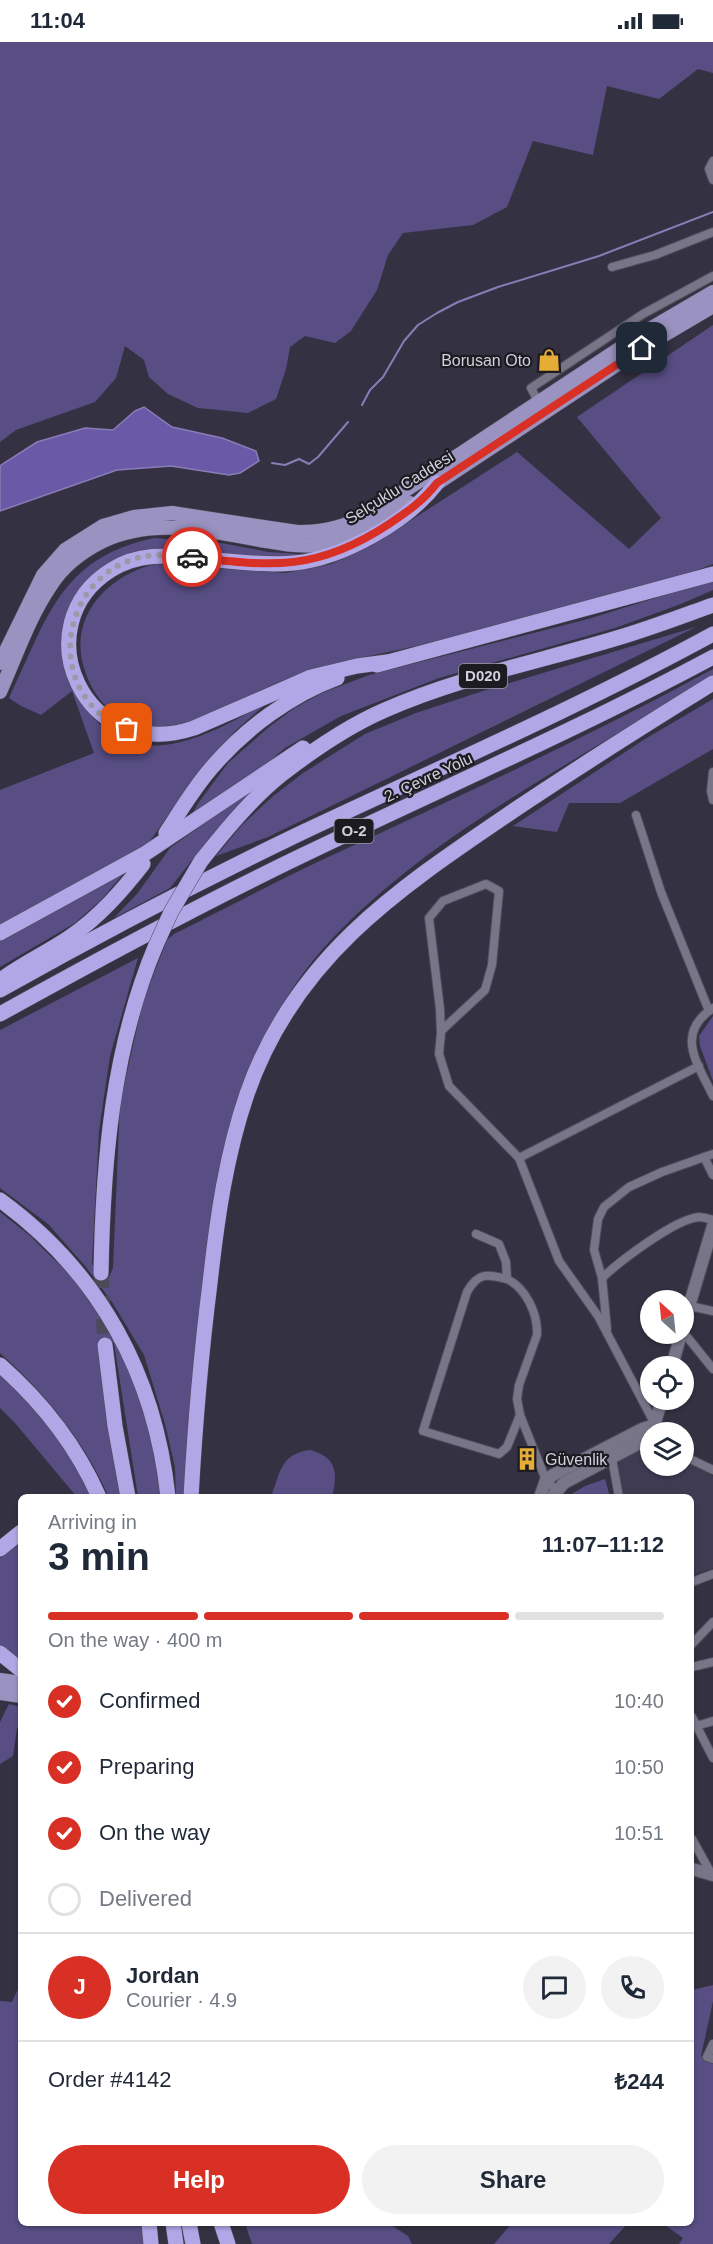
<!DOCTYPE html>
<html lang="en">
<head>
<meta charset="utf-8">
<style>
  body { margin:0; font-family:Helvetica,sans-serif; background:#f2f2f3; color:#1f2937; height:100vh; display:flex; flex-direction:column; font-size:22px; white-space:nowrap }
  * { box-sizing:border-box; margin:0 }
  p { font-size:20px; color:#747a83 }
  .icon { flex:none; width:33px; height:33px; fill:none; stroke:currentColor; stroke-width:2; stroke-linecap:round; stroke-linejoin:round }
  .map { position:relative; flex:1; overflow:hidden }
  .sheet { position:absolute; left:18px; top:1452px; width:676px; height:732px; display:flex; flex-direction:column; background:#fff; border-radius:9px; box-shadow:0 2px 4px #0004 }
  .sheet>* { flex:none }
  .needle { width:39px; rotate:333deg }
  .fabs { position:absolute; left:640px; top:1248px; display:grid; gap:12px }
  .fabs a { display:grid; place-items:center; width:54px; height:54px; border-radius:50%; background:#fff; box-shadow:0 2px 4px #0004; font-size:30px }
  .pin { position:absolute; display:grid; place-items:center; width:51px; height:51px; color:#fff; margin:-26px; border-radius:12px; box-shadow:0 3px 9px #0006 }
  .courier { position:absolute; display:grid; place-items:center; width:60px; height:60px; margin:-30px; border:4px solid #d93025; border-radius:50%; background:#fff; color:#222; box-shadow:0 2px 8px #0007 }
  .headline em { font-style:normal; font-weight:600 }
  .headline div { display:flex; flex-direction:column-reverse }
  .headline { display:flex; align-items:center; justify-content:space-between; height:102px; padding:0 30px }
  h1 { font-size:39px; font-weight:600; line-height:45px }
  .bar { display:grid; grid-template-columns:repeat(4,1fr); gap:9px 6px; align-content:center; height:72px; padding:0 30px }
  .bar i { height:8px; border-radius:4px; background:#e0e1e3 }
  .bar .on { background:#d93025 }
  .bar p { grid-column:span 4 }
  .line { display:flex; align-items:center; gap:15px; padding:0 30px; border-top:2px solid #e0e1e3 }
  .line div { flex:1 }
  .round { display:grid; place-items:center; flex:none; width:63px; height:63px; border-radius:32px; background:#f2f2f3 }
  ol { padding:0 30px; list-style:none }
  li { display:flex; align-items:center; gap:18px; height:66px }
  li p { margin-inline-start:auto }
  li .icon { padding:6px; border-radius:50%; background:#d93025; color:#fff; stroke-width:4 }
  li:last-child { color:#747a83 }
  li i { width:33px; height:33px; border:3px solid #e0e1e3; border-radius:50% }
  .cta { display:flex; gap:12px; margin-top:auto; padding:12px 30px }
  .cta a { flex:1; height:69px; border-radius:36px; background:#d93025; color:#fff; font-size:24px; font-weight:600; line-height:69px; text-align:center }
  .cta a+a { background:#f2f2f3; color:#1f2937 }
  .status { display:flex; justify-content:space-between; align-items:center; height:42px; padding:0 30px; background:#fff; direction:ltr }
  .status svg { height:16px; fill:currentColor }
  .map>svg:first-child { display:block }
  .built { fill:#3f3b52 }
  .green { fill:#584e84 }
  .water { fill:#6959a7; stroke:#887db7; stroke-width:1.5 }
  .lines { fill:none; stroke-linecap:round; stroke-linejoin:round }
  .stream { stroke:#887db7; stroke-width:2 }
  .highway-tunnel { stroke:#4c4a59; stroke-width:15; stroke-dasharray:15 8; stroke-linecap:butt }
  .street-casing { stroke:#4f4d5a; stroke-width:10 }
  .secondary-casing { stroke:#4f4d5a; stroke-width:14 }
  .primary-casing { stroke:#4f4d5a; stroke-width:15 }
  .highway-casing { stroke:#4f4d5a; stroke-width:16 }
  .street { stroke:#787588; stroke-width:8 }
  .secondary { stroke:#787588; stroke-width:12 }
  .primary { stroke:#9a93c1; stroke-width:14 }
  .highway { stroke:#b1a7e7; stroke-width:15 }
  .highway-bridge-casing { stroke:#4f4d5a; stroke-width:16; stroke-linecap:butt }
  .highway-bridge { stroke:#b1a7e7; stroke-width:15 }
  .done { stroke:#9b99a5; stroke-width:6; stroke-dasharray:0 10.8 }
  .route { stroke:#d93025; stroke-width:8 }
  .labels { text-anchor:middle; stroke-width:4.5; stroke-linejoin:round; paint-order:stroke }
  .shield { fill:#1c1b22; stroke:#9b9aa4; stroke-width:1.5 }
  .shield-label { font-size:15px; font-weight:bold; fill:#d2d1db }
  .poi-label { font-size:16px; fill:#d2d1db; stroke:#1c1b22; text-anchor:end }
  .street-label { font-size:16px; fill:#d2d1db; stroke:#1c1b22 }
</style>
</head>
<body>
<div class="status"><b>11:04</b><svg viewBox="0 0 49 12"><path d="M0 12V9h3v3zM5 12V6h3v6zM10 12V3h3v9zM15 12V0h3v12zM26 1h20v11H26zM47 4h2v5h-2z"/></svg></div>
<div class="map">
<svg width="713" height="2202" viewBox="0 0 713 2202">
  <rect width="100%" height="100%" fill="#343242"/>
  <polygon class="built" points="651,1401 651,1424 684,1424 684,1419 694,1422 713,1435 713,1526 692,1533 692,1455 624,1455 618,1425 620,1419"/>
  <g class="green">
    <polygon points="0,0 713,0 713,31 698,27 659,57 607,44 593,113 533,99 507,165 473,183 403,191 388,213 377,248 351,289 335,301 305,294 290,305 286,327 276,357 248,371 198,366 168,352 149,335 144,318 125,304 116,336 95,360 16,388 0,400"/>
    <path d="M713,283v239c-45,18 -92,29 -139,41 -50,13 -99,27 -149,39 -47,11 -96,18 -141,36 -46,19 -88,53 -139,47 -43,-4 -74,-62 -62,-101 10,-33 40,-54 72,-62l130,9 46,-9 40,-18 146,-94 112,97 32,-31 -84,-101z"/>
    <path d="M154,496l67,5 48,9 45,3 -17,4 -145,-7 -76,49c0,21 0,43 0,64 0,9 -2,20 1,28 5,13 15,24 25,33 49,45 119,2 166,-24l-33,29 -34,37 -53,76 -148,84v-138l94,-37 -22,-62 -31,24 -20,-9 -12,-8c38,-78 50,-140 145,-160z"/>
    <polygon points="713,538 713,548 681,562 615,586 439,636 341,674 285,706 251,735 189,777 199,760 228,721 269,685 293,667 322,651 369,633 588,577"/>
    <polygon points="696,585 268,795 216,814 241,784 272,755 303,731 365,692 416,671 483,649"/>
    <path d="M713,627v6c-43,26 -85,52 -128,78 -90,54 -182,110 -255,188 -37,39 -64,89 -85,139l-59,417h-10l-1,-30 -10,-43 -21,-69 -32,-53 -26,-35 -38,-43 -48,-36v-158l138,-72 -28,98 -11,75 -7,132 5,14h12l4,-9 7,-165 23,-102 24,-61 7,-6c55,-27 108,-56 163,-81 127,-59 253,-117 376,-184z"/>
    <polygon points="713,657 713,707 620,761 569,761 557,790 513,784 645,697"/>
    <polygon points="263,739 215,789 170,846 114,876 137,852 170,806"/>
    <polygon points="125,830 101,858 75,881 0,925 0,899"/>
    <polygon points="713,974 713,1039 700,1004 699,994"/>
    <path d="M0,1170l29,23 41,40 42,58 36,83 15,81h-25l-24,-154h-14l21,154h-12c-25,-56 -64,-104 -109,-144z"/>
    <path d="M0,1331c38,35 69,77 91,124h-14l-62,-74 -15,-15z"/>
    <path d="M310,1408c27,7 28,23 22,47h-61c9,-24 10,-44 39,-47z"/>
    <polygon points="605,1437 610,1455 567,1455 585,1444"/>
    <polygon points="21,1497 21,1624 0,1604 0,1516"/>
    <polygon points="9,1662 21,1665 21,1686 17,1686 13,1714 0,1722 0,1680"/>
    <polygon points="21,1930 21,2181 146,2181 149,2202 0,2202 0,1959 12,1960 21,1941"/>
    <polygon points="713,1943 713,1959 701,2014 713,2019 713,2202 679,2202 683,2196 662,2181 692,2181 692,1948"/>
    <polygon points="245,2181 388,2181 408,2194 412,2202 252,2202"/>
    <polygon points="512,2181 628,2181 609,2202 494,2202"/>
  </g>
  <polygon class="water" points="144,365 172,385 222,396 256,409 259,419 240,431 229,433 171,424 117,428 0,469 0,424 4,421 37,400 85,386 113,388 135,369"/>
  <g class="lines">
    <g class="stream">
      <polyline points="362,363 370,348 383,335 404,299 418,283 437,271 458,260 498,245 599,214 713,170"/>
      <polyline points="272,421 285,423 299,417 309,422 318,415 348,380"/>
    </g>
    <polyline class="highway-tunnel" points="101,1231 105,1303"/>
    <g class="street-casing">
      <g id="street">
        <polyline points="713,119 709,127 713,138"/>
        <polyline points="612,225 655,213 713,190"/>
        <polyline points="539,361 531,346 643,272 713,234"/>
        <polyline points="713,730 711,749 713,758"/>
        <polyline points="636,773 661,850 709,969"/>
        <path d="M713,966c-39,26 -15,56 0,88"/>
        <polyline points="441,991 442,988 485,948 492,923 499,849 486,842 443,859 429,876 440,967 441,991 439,1012 449,1044 519,1116 559,1219 598,1274 659,1390"/>
        <polyline points="704,1115 713,1133"/>
        <polyline points="519,1116 699,1024"/>
        <path d="M476,1192l23,10 7,18 1,17c19,9 31,35 30,56l-18,50 -2,14 3,16 26,65 10,10"/>
        <path d="M602,1236c18,-17 73,-59 97,-61 4,0 10,2 14,3"/>
        <path d="M507,1237c-20,-5 -29,-7 -40,13l-44,139 76,23 8,-7 13,-32"/>
        <polyline points="690,1264 713,1269"/>
        <polyline points="607,1287 602,1236 594,1208 598,1177 604,1165 629,1145 662,1130 713,1112"/>
        <polyline points="684,1291 713,1327"/>
        <polyline points="611,1411 619,1455"/>
        <polyline points="684,1414 713,1428"/>
        <polyline points="692,1540 713,1532"/>
        <polyline points="692,1602 713,1580"/>
        <polyline points="692,1625 713,1620"/>
        <polyline points="692,1675 713,1716"/>
        <polyline points="696,1684 713,1679"/>
        <polyline points="692,1797 712,1833"/>
        <polyline points="713,2002 707,2015 713,2017"/>
      </g>
    </g>
    <g class="secondary-casing">
      <g id="secondary">
        <polyline points="684,1281 713,1184"/>
        <polyline points="672,1324 681,1292"/>
        <polyline points="652,1390 662,1358"/>
        <polyline points="540,1455 546,1438 553,1433 642,1387 655,1383"/>
        <polyline points="552,1455 564,1441 649,1396 651,1392"/>
        <polyline points="692,1827 713,1833"/>
      </g>
    </g>
    <g class="primary-casing">
      <g id="primary">
        <polyline points="430,446 642,306 713,264"/>
        <path d="M0,621l43,-88 22,-25 38,-24 31,-9 38,-4 125,19c26,1 48,-5 71,-17l275,-182 70,-41"/>
        <path d="M0,650c16,-36 29,-75 51,-107 12,-19 32,-34 52,-44 50,-24 105,-10 157,-1 18,3 37,7 55,5 36,-4 64,-23 95,-42"/>
        <polyline points="0,1638 21,1641"/>
        <polyline points="0,1651 21,1654"/>
      </g>
    </g>
    <g class="highway-casing">
      <g id="highway">
        <path d="M387,620l-30,4 -46,11 -117,51c-111,37 -171,-103 -83,-158 30,-19 60,-14 92,-11 30,2 61,7 91,4 49,-5 113,-41 143,-80"/>
        <polyline points="377,623 713,532"/>
        <path d="M166,791c15,-23 29,-47 48,-68 32,-37 77,-70 123,-87"/>
        <path d="M201,819c24,-30 50,-62 80,-86 32,-25 67,-49 104,-65 77,-34 162,-50 242,-75 29,-9 58,-20 86,-30"/>
        <polyline points="0,891 146,811 303,706"/>
        <path d="M2,937c22,-16 46,-27 68,-42 29,-20 51,-45 73,-73"/>
        <path d="M0,948c98,-55 199,-108 301,-157 138,-65 278,-126 412,-199"/>
        <path d="M0,972c99,-55 199,-109 301,-158 137,-66 278,-127 412,-199"/>
        <path d="M0,1158c100,73 155,175 168,297"/>
        <path d="M101,1231c2,-111 11,-224 55,-328"/>
        <polyline points="105,1303 115,1384 128,1455"/>
        <path d="M0,1323c42,37 76,80 99,132"/>
        <path d="M191,1455c4,-71 10,-143 19,-214 7,-64 16,-128 37,-189 47,-136 151,-205 263,-281 67,-45 135,-88 203,-130"/>
        <polyline points="0,1507 21,1490"/>
        <polyline points="0,1611 21,1628"/>
        <polyline points="149,2181 151,2202"/>
        <polyline points="173,2181 176,2202"/>
        <polyline points="189,2181 193,2202"/>
        <polyline points="221,2181 228,2202"/>
      </g>
    </g>
    <use href="#street" class="street"/>
    <use href="#secondary" class="secondary"/>
    <use href="#primary" class="primary"/>
    <use href="#highway" class="highway"/>
    <g class="highway-bridge-casing">
      <polyline id="highway-bridge" points="156,903 171,870 201,819"/>
    </g>
    <use href="#highway-bridge" class="highway-bridge"/>
  </g>
  <g class="lines">
    <path class="done" d="M127,687c-10,-4 -20,-8 -28,-16 -52,-47 -30,-136 38,-155 18,-5 37,-3 55,-1"/>
    <path class="route" d="M192,515c81,10 126,14 197,-33 18,-12 34,-23 48,-41l205,-135"/>
  </g>
  <defs>
    <g id="shop-bare" transform="scale(1.8)"><path d="M-5-2.5h2.3a2.7 3.5 0 0 1 5.4 0H5L5.5 6h-11ZM-1.5-2.5h3a1.5 2.3 0 0 0-3 0Z" fill="#e6ad36" stroke="#1c1b22" stroke-width="2.5" paint-order="stroke"/></g>
    <g id="building-bare" transform="scale(1.8)"><path d="M-4-6H4V6H1V3H-1V6H-4ZM-2.5-4.3h1.7v1.8h-1.7ZM.8-4.3h1.7v1.8H.8ZM-2.5-1h1.7V.8h-1.7ZM.8-1h1.7V.8H.8Z" fill="#e6ad36" stroke="#1c1b22" stroke-width="2.5" paint-order="stroke"/></g>
  </defs>
  <g fill-rule="evenodd">
    <use href="#shop-bare" x="549" y="318"/>
    <use href="#building-bare" x="527" y="1417"/>
  </g>
  <g class="labels">
    <g class="shield">
      <rect x="459" y="622" width="48" height="24" rx="4.5"/>
      <rect x="334.5" y="777" width="39" height="24" rx="4.5"/>
    </g>
    <g class="shield-label">
      <text x="483" y="639">D020</text>
      <text x="354" y="794">O-2</text>
    </g>
    <g class="poi-label">
      <text x="531" y="324">Borusan Oto</text>
      <text x="545" y="1423" text-anchor="start">Güvenlik</text>
    </g>
    <g class="street-label">
      <text transform="translate(399 445) rotate(-32)" y="6">Selçuklu Caddesi</text>
      <text transform="translate(428 735) rotate(-25)" y="6">2. Çevre Yolu</text>
    </g>
  </g>
</svg>
<div class="fabs">
<a><svg class="needle" viewBox="-14 -14 28 28"><path d="M0-13l5 13h-10z" fill="#e53935"/><path d="M0 13l5-13h-10z" fill="#747a83"/></svg></a>
<a><svg class="icon" aria-label="locate" viewBox="0 0 24 24"><circle cx="12" cy="12" r="6"/><path d="M12 2v4M12 18v4M2 12h4M18 12h4"/></svg></a>
<a><svg class="icon" aria-label="layers" viewBox="0 0 24 24"><path d="M12 4l9 5-9 5-9-5zM3 14l9 5 9-5"/></svg></a>
</div>
<div class="pin" style="left:127px;top:687px;background:#ea580c"><svg class="icon" aria-label="bag" viewBox="0 0 24 24"><path d="M5 8h14l-1 12H6zM9 8a3 3 0 0 1 6 0"/></svg></div>
<div class="pin" style="left:642px;top:306px;background:#1f2937"><svg class="icon" aria-label="home" viewBox="0 0 24 24"><path d="M3 11l9-7 9 7M6 9v11h12V9"/></svg></div>
<div class="courier" style="left:192px;top:515px"><svg class="icon" aria-label="car" viewBox="0 0 24 24"><path d="M5 17H2v-5l4-1 3-4h7l3 4 3 1v5h-3M9 17h6M6 11h13"/><circle cx="7" cy="17" r="2"/><circle cx="17" cy="17" r="2"/></svg></div>
<section class="sheet">
<div class="headline"><div><h1>3 min</h1><p>Arriving in</p></div><em>11:07–11:12</em></div>
<div class="bar"><i class="on"></i><i class="on"></i><i class="on"></i><i></i><p>On the way · 400 m</p></div>
<ol>
<li><svg class="icon" aria-label="check" viewBox="0 0 24 24"><path d="M5 12l5 5 9-10"/></svg>Confirmed<p>10:40</p></li>
<li><svg class="icon" aria-label="check" viewBox="0 0 24 24"><path d="M5 12l5 5 9-10"/></svg>Preparing<p>10:50</p></li>
<li><svg class="icon" aria-label="check" viewBox="0 0 24 24"><path d="M5 12l5 5 9-10"/></svg>On the way<p>10:51</p></li>
<li><i></i>Delivered</li>
</ol>
<div class="line" style="height:108px"><b class="round" style="background:#d93025;color:#fff">J</b><div><b>Jordan</b><p>Courier · 4.9</p></div><a class="round"><svg class="icon" aria-label="chat" viewBox="0 0 24 24"><path d="M4 5h16v11H9l-5 4z"/></svg></a><a class="round"><svg class="icon" aria-label="phone" viewBox="0 0 24 24"><path d="M5 4h4l2 5-3 2q2 4 5 5l2-3 5 2v4C11 20 4 13 5 4z"/></svg></a></div>
<div class="line" style="height:78px"><div>Order #4142</div><b>₺244</b></div>
<div class="cta"><a>Help</a><a>Share</a></div>
</section>
</div>
</body>
</html>
